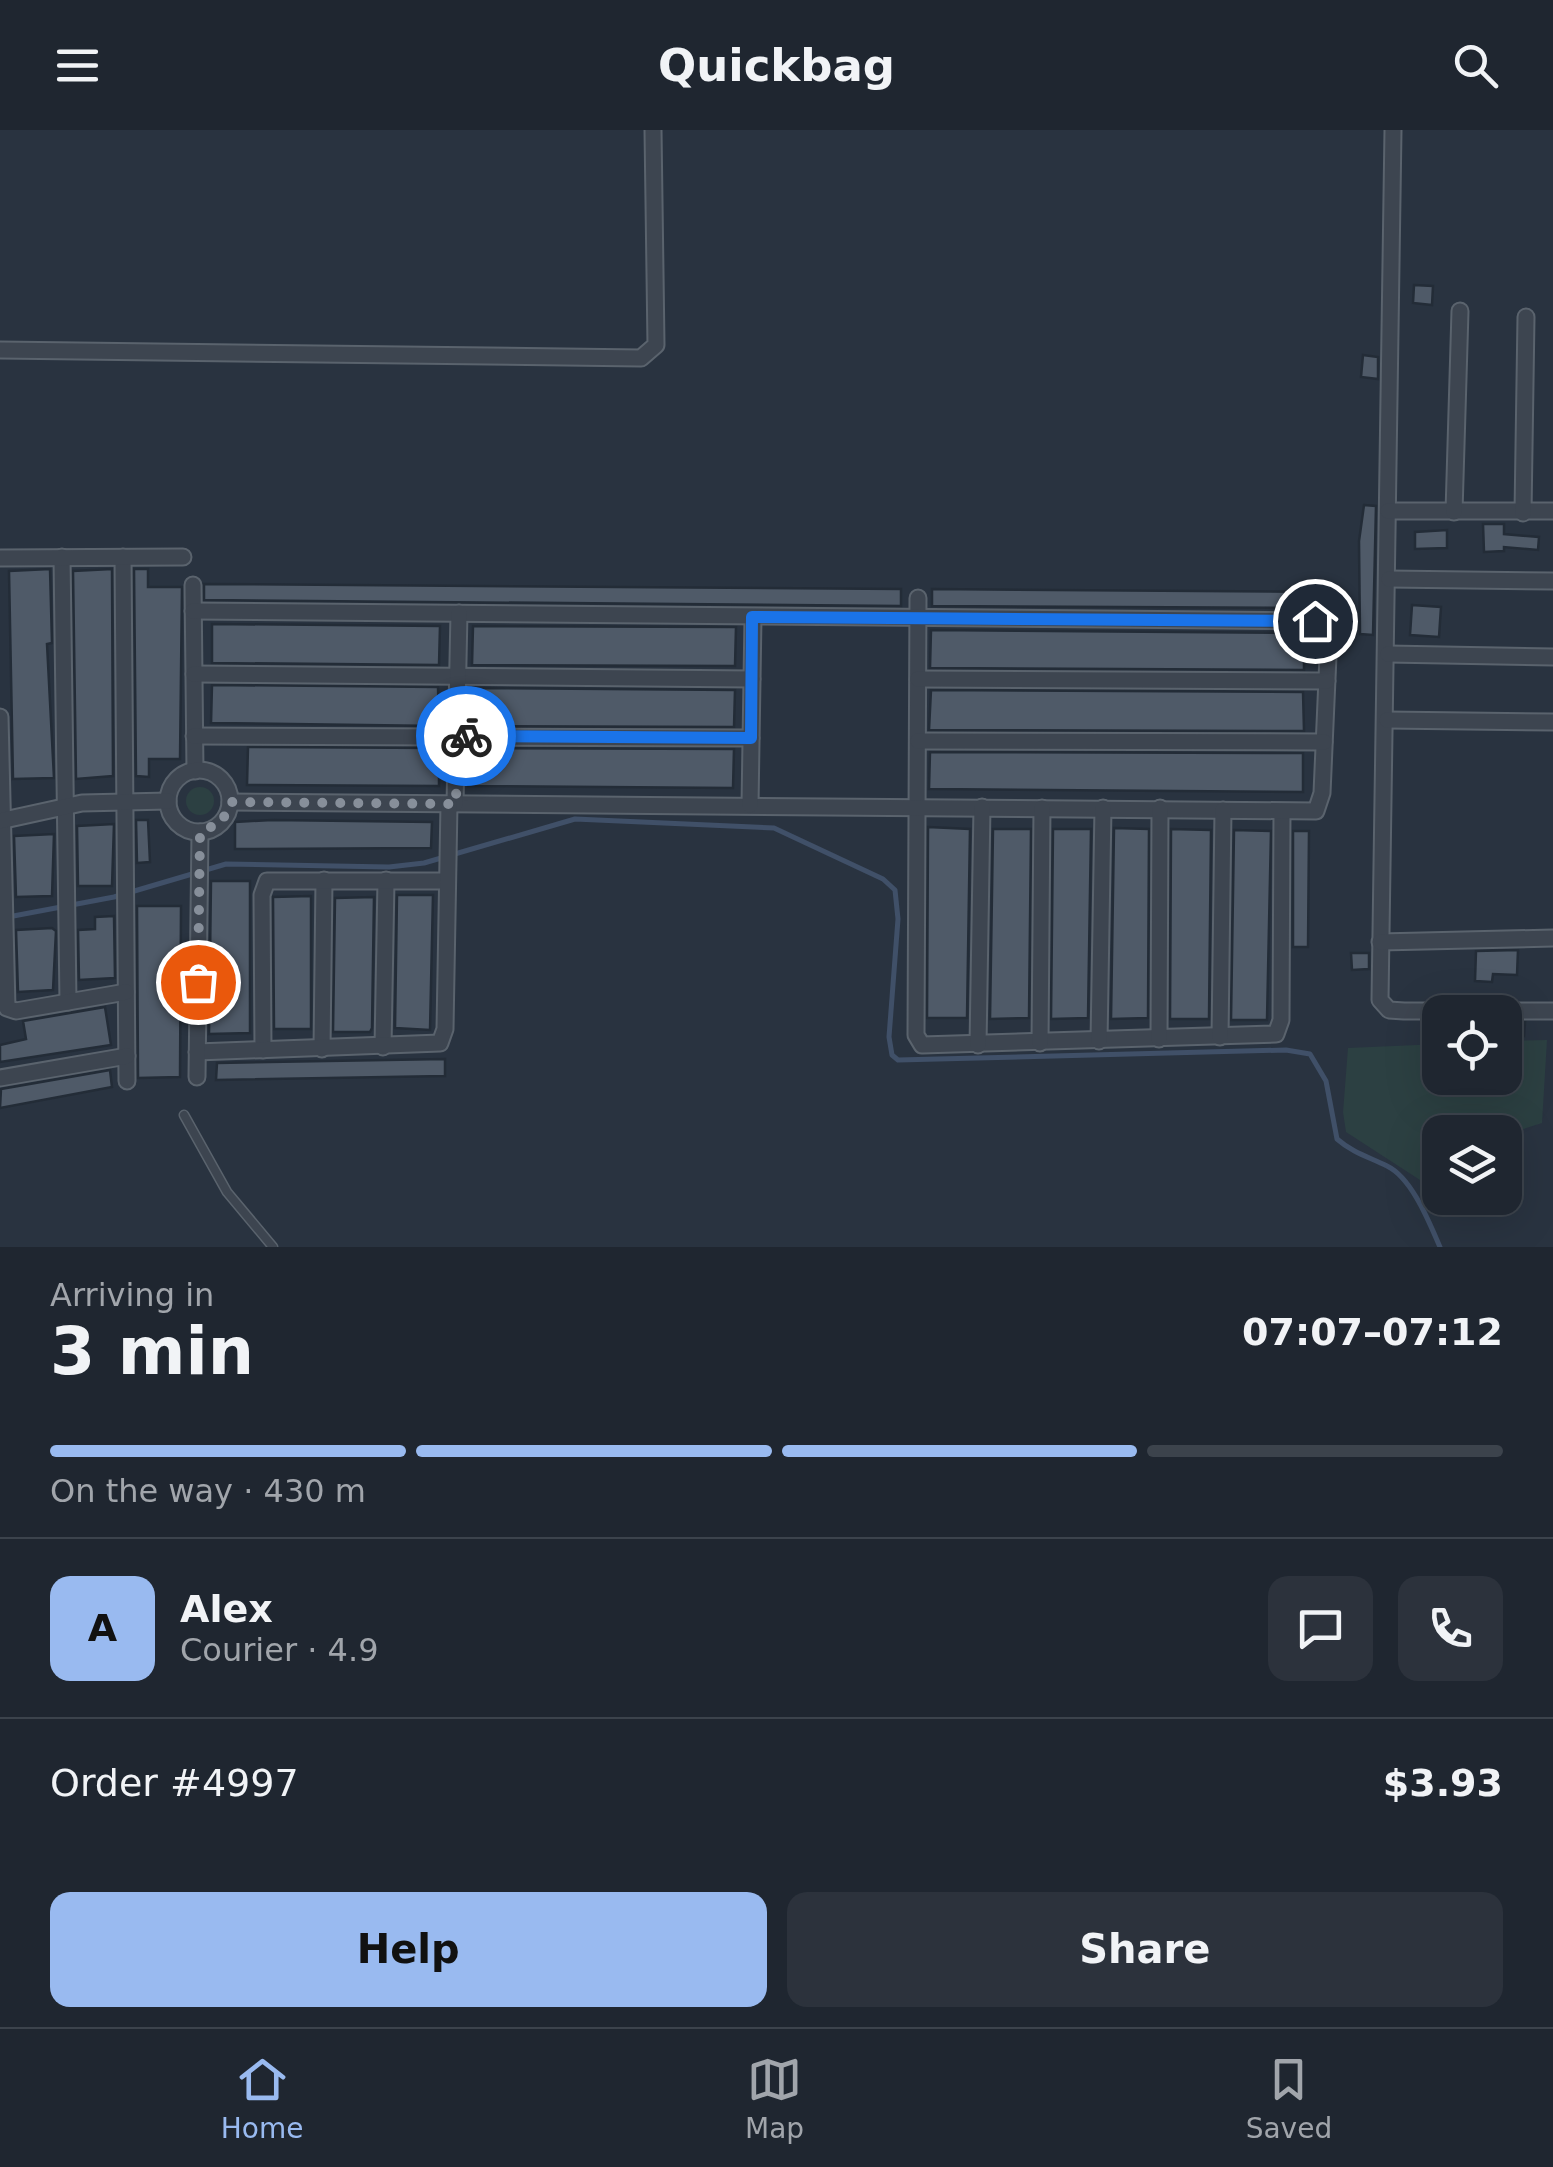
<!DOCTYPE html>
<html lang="en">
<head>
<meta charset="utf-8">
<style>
  body { margin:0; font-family:"DejaVu Sans",sans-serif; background:#2c323c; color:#f1f3f6; height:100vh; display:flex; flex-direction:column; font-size:38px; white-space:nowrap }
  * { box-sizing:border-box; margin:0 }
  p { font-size:32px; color:#a1a5ab }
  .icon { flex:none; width:55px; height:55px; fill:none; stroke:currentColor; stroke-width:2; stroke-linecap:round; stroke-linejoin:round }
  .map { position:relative; height:1117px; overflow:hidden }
  .drawer { display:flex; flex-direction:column; background:#1f2630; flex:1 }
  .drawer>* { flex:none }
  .controls { position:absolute; left:1422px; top:865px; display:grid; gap:20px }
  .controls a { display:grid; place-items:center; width:100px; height:100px; border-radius:20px; background:#1f2630; box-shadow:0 10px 40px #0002,0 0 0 2px #3c434c; font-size:50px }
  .pin { position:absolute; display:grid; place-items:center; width:85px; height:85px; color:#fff; margin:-42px; border:5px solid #fff; border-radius:50%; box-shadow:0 2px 10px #0007 }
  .courier { position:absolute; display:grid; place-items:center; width:100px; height:100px; margin:-50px; border:8px solid #1a73e8; border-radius:50%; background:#fff; color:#222; box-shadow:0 2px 12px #0007 }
  .headline em { font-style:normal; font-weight:600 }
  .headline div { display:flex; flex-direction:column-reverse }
  .headline { display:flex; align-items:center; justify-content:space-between; height:170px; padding:0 50px }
  h1 { font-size:65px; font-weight:600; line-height:75px }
  .bar { display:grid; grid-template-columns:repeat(4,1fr); gap:15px 10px; align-content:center; height:120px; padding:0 50px }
  .bar i { height:12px; border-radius:8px; background:#3c434c }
  .bar .active { background:#99baf0 }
  .bar p { grid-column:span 4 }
  .line { display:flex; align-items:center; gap:25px; padding:0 50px; border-top:2px solid #3c434c }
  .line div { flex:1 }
  .round { display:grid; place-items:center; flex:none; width:105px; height:105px; border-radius:20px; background:#2c323c }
  .primary-button { display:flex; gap:20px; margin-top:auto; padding:20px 50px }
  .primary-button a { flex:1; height:115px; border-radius:20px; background:#99baf0; color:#111; font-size:40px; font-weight:600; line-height:115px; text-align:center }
  .primary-button a+a { background:#2c323c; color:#f1f3f6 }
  header { display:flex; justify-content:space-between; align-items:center; height:130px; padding:0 50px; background:#1f2630; font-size:45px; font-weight:600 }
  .menu { display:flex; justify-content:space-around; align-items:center; height:140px; border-top:2px solid #3c434c; background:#1f2630; font-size:28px; color:#a1a5ab }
  .menu a { display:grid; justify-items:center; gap:5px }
  .menu .active { color:#99baf0 }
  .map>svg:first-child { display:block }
  .green { fill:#2c4042 }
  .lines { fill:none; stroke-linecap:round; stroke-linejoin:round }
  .stream { stroke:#405068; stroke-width:5 }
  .building { fill:#4f5a68; stroke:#232c37; stroke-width:2.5 }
  .lane-casing { stroke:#5a636d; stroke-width:11 }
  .street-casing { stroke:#5a636d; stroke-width:19 }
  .lane { stroke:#3d4550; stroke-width:8 }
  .street { stroke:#3d4550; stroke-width:15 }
  .done { stroke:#878f9a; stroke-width:10; stroke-dasharray:0 18 }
  .route { stroke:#1a73e8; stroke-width:12 }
</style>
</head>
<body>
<header><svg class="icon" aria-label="menu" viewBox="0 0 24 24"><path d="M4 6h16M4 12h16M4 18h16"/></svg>Quickbag<svg class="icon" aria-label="search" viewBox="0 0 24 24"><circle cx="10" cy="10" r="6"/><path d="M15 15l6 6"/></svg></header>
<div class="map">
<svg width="1553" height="1117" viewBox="0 0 1553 1117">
  <rect width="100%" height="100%" fill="#293340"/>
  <g class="green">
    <circle cx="200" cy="671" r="14"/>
    <polygon points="1547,910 1542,993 1505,1005 1440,1002 1440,1063 1346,1002 1343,982 1348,918 1440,914 1440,948 1505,948 1505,911"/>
  </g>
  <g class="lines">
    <path class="stream" d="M8,787l106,-20 112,-33 163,3 35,-4 151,-44 199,9 109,51 12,11 3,29 -9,118 3,18 6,5 388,-10 24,4 16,27 11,58c16,14 32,18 50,27 25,12 42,56 53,81"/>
  </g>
  <g class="building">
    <polygon points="1414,155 1433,156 1432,175 1413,173"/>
    <polygon points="1363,225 1378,227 1378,249 1361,247"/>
    <polygon points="1364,375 1376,376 1373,505 1360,504 1359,411"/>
    <polygon points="1483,394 1504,394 1504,404 1539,407 1538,420 1504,417 1504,421 1484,422"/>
    <polygon points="1447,400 1447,418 1415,419 1415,402"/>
    <polygon points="50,439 52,513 47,514 54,648 13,649 9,441"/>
    <polygon points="112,439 113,646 76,649 73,441"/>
    <polygon points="134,439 148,439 148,457 182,457 180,629 149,629 149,647 136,646"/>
    <polygon points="204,454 901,459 901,476 204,470"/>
    <polygon points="932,459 1323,462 1323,478 932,476"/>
    <polygon points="1412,475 1441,477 1439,507 1410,505"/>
    <polygon points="212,494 440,496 439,535 212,533"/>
    <polygon points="473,496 736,497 735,536 472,535"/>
    <polygon points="931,500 1304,503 1304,540 930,538"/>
    <polygon points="212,555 438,557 439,596 211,593"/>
    <polygon points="470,558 735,560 734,597 470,596"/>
    <polygon points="931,560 1303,562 1304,601 929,600"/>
    <polygon points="248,617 439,618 439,656 247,655"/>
    <polygon points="469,618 734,619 733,658 468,656"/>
    <polygon points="930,622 1303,623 1303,662 929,659"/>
    <polygon points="136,690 148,690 150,732 137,733"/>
    <polygon points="272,690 432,692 431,718 235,719 235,692"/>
    <polygon points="114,694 112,756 78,756 77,696"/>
    <polygon points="928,697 970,699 967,888 927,888"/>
    <polygon points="1114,698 1149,699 1148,888 1111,889"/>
    <polygon points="993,699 1031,699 1029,888 990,889"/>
    <polygon points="1053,699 1091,699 1088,888 1051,889"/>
    <polygon points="1171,699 1211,700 1209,889 1170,889"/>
    <polygon points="1234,700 1271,701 1267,890 1231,890"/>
    <polygon points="1293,701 1309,701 1308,817 1293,817"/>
    <polygon points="54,704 52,766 16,767 14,706"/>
    <polygon points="211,751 250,751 250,903 209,904"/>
    <polygon points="397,765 433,765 430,900 395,898"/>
    <polygon points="311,766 311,899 274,899 273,767"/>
    <polygon points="374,767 372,898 370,902 333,902 335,768"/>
    <polygon points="137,776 181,776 180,947 138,948"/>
    <polygon points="114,786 115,848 79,850 78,800 95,799 95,787"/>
    <polygon points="52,798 56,801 53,860 18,862 16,800"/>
    <polygon points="1518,820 1517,845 1493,844 1492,852 1475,851 1476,821"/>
    <polygon points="1351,823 1369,823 1369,839 1352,840"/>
    <polygon points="105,877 111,915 0,932 0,915 26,909 23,891"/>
    <polygon points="1505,892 1525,892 1524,906 1505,906"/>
    <polygon points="445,929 445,946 216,950 217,933"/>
    <polygon points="110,940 112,957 0,978 1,959"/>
  </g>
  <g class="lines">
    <g class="lane-casing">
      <polyline id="lane" points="184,985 227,1062 273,1117"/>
    </g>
    <g class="street-casing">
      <g id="street">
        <polyline points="1393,0 1380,870 1389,880 1404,881 1553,881"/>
        <polyline points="0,220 641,228 656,215 653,0"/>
        <polyline points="1388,381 1553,381"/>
        <polyline points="1454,382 1460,181"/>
        <polyline points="1523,383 1526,187"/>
        <polyline points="62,427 68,872"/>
        <polyline points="123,427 127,951"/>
        <polyline points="0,428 183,427"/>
        <polyline points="1389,449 1553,451"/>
        <polyline points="193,455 195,641"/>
        <polyline points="918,468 916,905 922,915 1276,904 1281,890 1282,682"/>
        <polyline points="193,481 1315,491 1328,496 1329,503 1322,663 1316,681 230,672"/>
        <polyline points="1388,524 1553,527"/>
        <polyline points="194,544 752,549"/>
        <polyline points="918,549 1327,551"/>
        <polyline points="0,587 7,878 16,881 126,862"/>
        <polyline points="1387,590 1553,592"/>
        <polyline points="194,606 751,608"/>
        <polyline points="918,611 1324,612"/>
        <circle cx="199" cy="671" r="31"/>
        <polyline points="455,674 459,483"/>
        <polyline points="750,675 753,487"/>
        <polyline points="0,691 82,673 168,671"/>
        <polyline points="1380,812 1553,808"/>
        <polyline points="1220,907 1223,680"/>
        <polyline points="1159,909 1160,678"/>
        <polyline points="1099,911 1103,678"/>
        <polyline points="1040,913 1042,678"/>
        <polyline points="978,915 982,677"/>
        <polyline points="383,917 386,750"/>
        <polyline points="322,919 324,750"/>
        <polyline points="263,920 262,765 267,751 447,751"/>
        <polyline points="197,922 440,913 445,899 449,674"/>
        <polyline points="197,947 200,702"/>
        <polyline points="0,948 127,926"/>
      </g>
    </g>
    <use href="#lane" class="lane"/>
    <use href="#street" class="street"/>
  </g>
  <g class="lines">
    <polyline class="done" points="198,852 200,702 222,692 230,672 456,674 457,606 466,606"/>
    <polyline class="route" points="466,606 751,608 752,487 1315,491"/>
  </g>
</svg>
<div class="controls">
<a><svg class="icon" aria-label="locate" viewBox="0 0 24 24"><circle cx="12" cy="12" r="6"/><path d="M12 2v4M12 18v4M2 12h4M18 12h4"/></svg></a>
<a><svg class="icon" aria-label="layers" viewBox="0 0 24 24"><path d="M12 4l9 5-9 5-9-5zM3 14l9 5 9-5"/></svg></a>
</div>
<div class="pin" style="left:198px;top:852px;background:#ea580c"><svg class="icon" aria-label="bag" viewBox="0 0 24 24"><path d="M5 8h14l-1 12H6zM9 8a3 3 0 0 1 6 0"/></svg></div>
<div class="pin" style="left:1315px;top:491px;background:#1f2937"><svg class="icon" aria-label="home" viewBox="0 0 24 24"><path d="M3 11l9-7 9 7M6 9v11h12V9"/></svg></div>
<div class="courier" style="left:466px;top:606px"><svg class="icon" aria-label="bike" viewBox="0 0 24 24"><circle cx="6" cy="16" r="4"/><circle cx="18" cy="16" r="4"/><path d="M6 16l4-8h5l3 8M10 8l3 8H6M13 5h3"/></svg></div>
</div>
<section class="drawer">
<div class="headline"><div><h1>3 min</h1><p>Arriving in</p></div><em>07:07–07:12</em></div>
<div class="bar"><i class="active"></i><i class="active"></i><i class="active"></i><i></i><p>On the way · 430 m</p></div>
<div class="line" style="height:180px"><b class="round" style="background:#99baf0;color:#111">A</b><div><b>Alex</b><p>Courier · 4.9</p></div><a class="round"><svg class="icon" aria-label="chat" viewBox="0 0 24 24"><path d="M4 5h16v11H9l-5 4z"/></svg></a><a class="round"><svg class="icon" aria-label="phone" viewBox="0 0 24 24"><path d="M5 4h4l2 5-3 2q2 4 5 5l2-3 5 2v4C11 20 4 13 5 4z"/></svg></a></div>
<div class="line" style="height:130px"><div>Order #4997</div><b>$3.93</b></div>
<div class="primary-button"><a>Help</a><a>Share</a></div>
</section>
<nav class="menu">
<a class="active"><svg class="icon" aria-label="home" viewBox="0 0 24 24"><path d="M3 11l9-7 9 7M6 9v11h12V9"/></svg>Home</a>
<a><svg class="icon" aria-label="map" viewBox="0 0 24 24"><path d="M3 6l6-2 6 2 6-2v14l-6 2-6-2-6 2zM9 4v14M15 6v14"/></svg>Map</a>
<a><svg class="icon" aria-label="saved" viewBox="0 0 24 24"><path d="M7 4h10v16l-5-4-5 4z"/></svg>Saved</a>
</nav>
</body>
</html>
